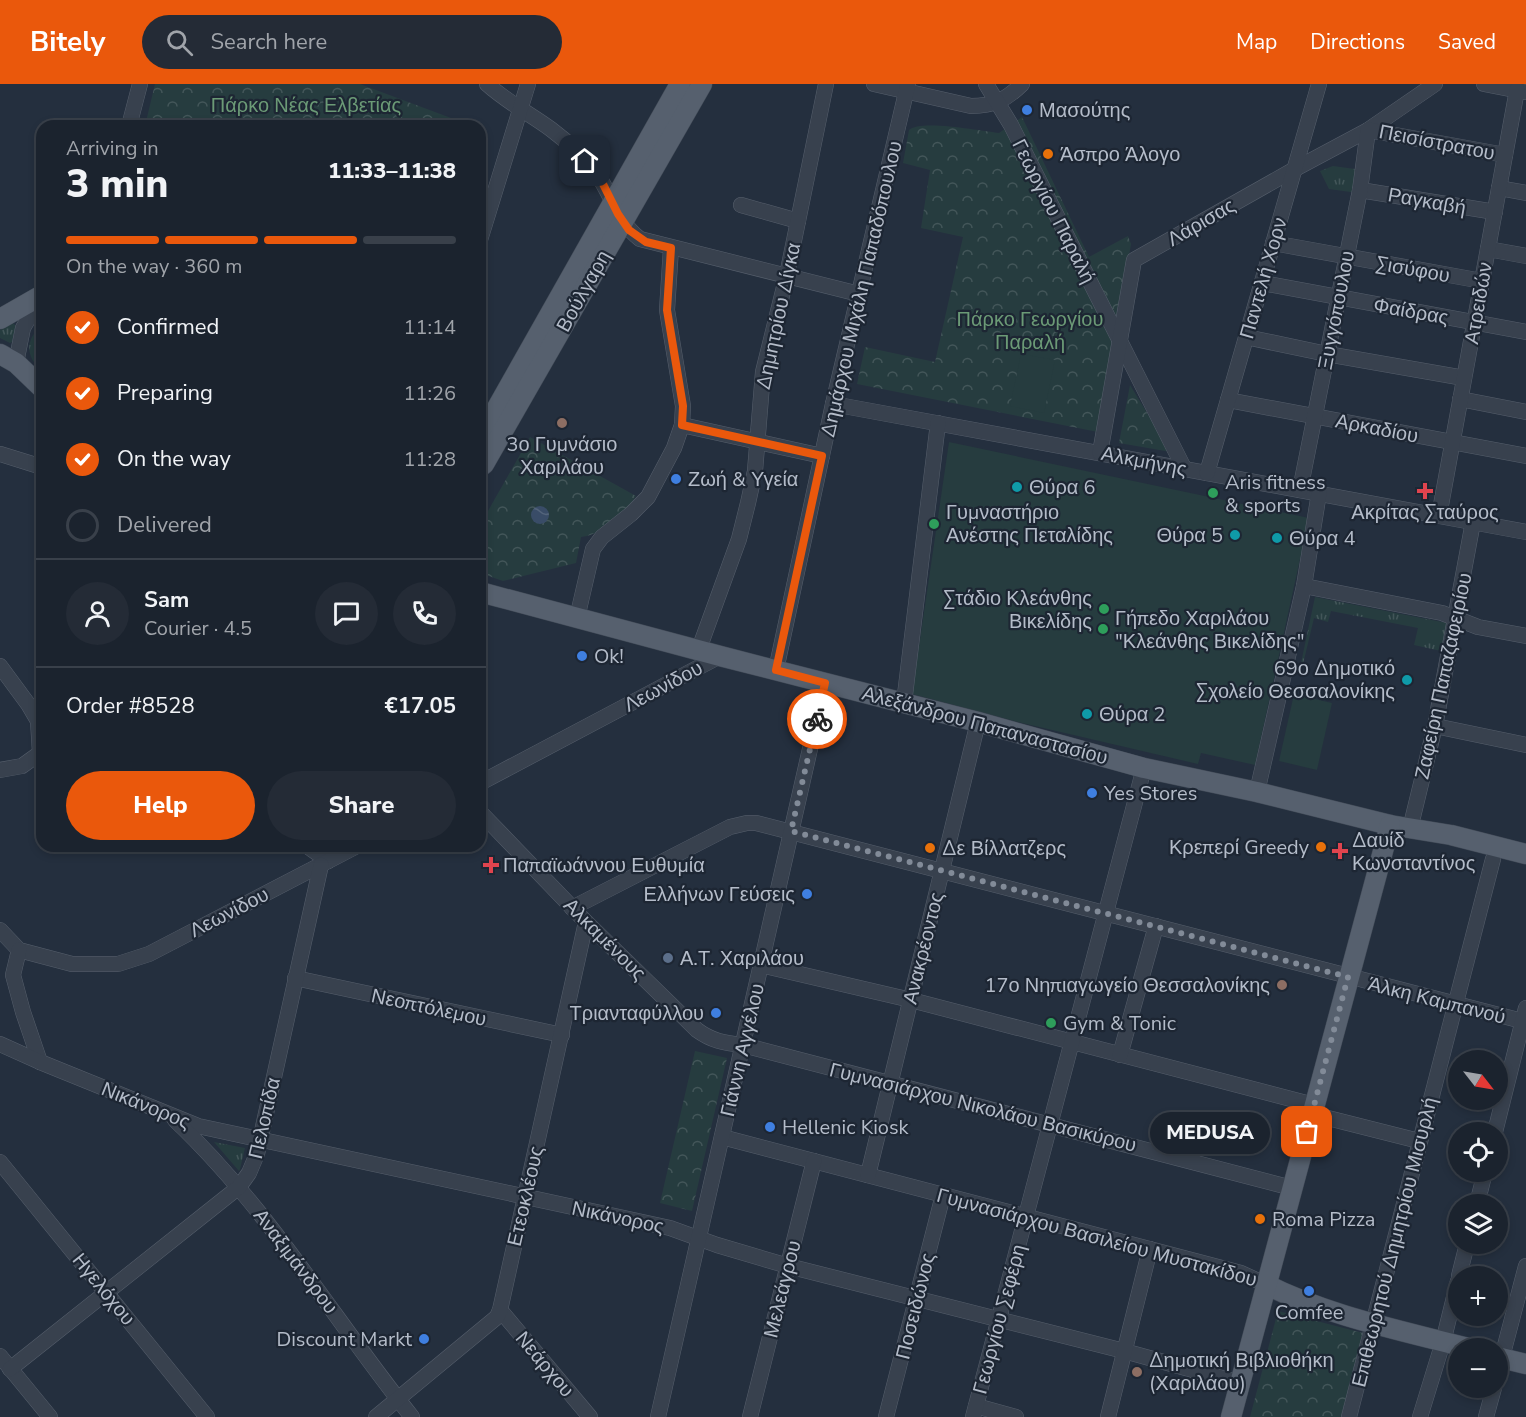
<!DOCTYPE html>
<html lang="en">
<head>
<meta charset="utf-8">
<style>
  body { margin:0; font-family:"Nunito Sans",sans-serif; background:#242b36; color:#f1f3f6; height:100vh; display:flex; flex-direction:column; font-size:22px; white-space:nowrap }
  * { box-sizing:border-box; margin:0 }
  p { font-size:20px; color:#a0a4aa }
  .icon { flex:none; width:33px; height:33px; fill:none; stroke:currentColor; stroke-width:2; stroke-linecap:round; stroke-linejoin:round }
  .map { position:relative; flex:1; overflow:hidden }
  .panel { position:absolute; left:36px; top:36px; width:450px; height:732px; display:flex; flex-direction:column; background:#1b232e; border-radius:18px; box-shadow:0 3px 9px #0003,0 0 0 2px #39404a }
  .panel>* { flex:none }
  .needle { width:39px; rotate:121deg }
  .tools { position:absolute; left:1448px; top:966px; display:grid; gap:12px }
  .tools a { display:grid; place-items:center; width:60px; height:60px; border-radius:50%; background:#1b232e; box-shadow:0 3px 9px #0003,0 0 0 2px #39404a; font-size:30px }
  .pin { position:absolute; display:grid; place-items:center; width:51px; height:51px; color:#fff; margin:-26px; border-radius:12px; box-shadow:0 3px 9px #0006 }
  .courier { position:absolute; display:grid; place-items:center; width:60px; height:60px; margin:-30px; border:4px solid #ea580c; border-radius:50%; background:#fff; color:#222; box-shadow:0 2px 8px #0007 }
  .bubble { position:absolute; height:42px; border-radius:21px; background:#1b232e; box-shadow:0 3px 9px #0003,0 0 0 2px #39404a; font-size:20px; font-weight:800; line-height:42px; text-align:center }
  .overview em { font-style:normal; font-weight:800 }
  .overview div { display:flex; flex-direction:column-reverse }
  .overview { display:flex; align-items:center; justify-content:space-between; height:102px; padding:0 30px }
  h1 { font-size:39px; font-weight:800; line-height:45px }
  .bar { display:grid; grid-template-columns:repeat(4,1fr); gap:9px 6px; align-content:center; height:72px; padding:0 30px }
  .bar i { height:8px; border-radius:4px; background:#39404a }
  .bar .active { background:#ea580c }
  .bar p { grid-column:span 4 }
  .line { display:flex; align-items:center; gap:15px; padding:0 30px; border-top:2px solid #39404a }
  .line div { flex:1 }
  .round { display:grid; place-items:center; flex:none; width:63px; height:63px; border-radius:32px; background:#242b36 }
  ol { padding:0 30px; list-style:none }
  li { display:flex; align-items:center; gap:18px; height:66px }
  li p { margin-inline-start:auto }
  li .icon { padding:6px; border-radius:50%; background:#ea580c; color:#fff; stroke-width:4 }
  li:last-child { color:#a0a4aa }
  li i { width:33px; height:33px; border:3px solid #39404a; border-radius:50% }
  .primary-button { display:flex; gap:12px; margin-top:auto; padding:12px 30px }
  .primary-button a { flex:1; height:69px; border-radius:36px; background:#ea580c; color:#fff; font-size:24px; font-weight:800; line-height:69px; text-align:center }
  .primary-button a+a { background:#242b36; color:#f1f3f6 }
  header { display:flex; align-items:center; gap:36px; box-sizing:border-box; height:84px; padding:0 30px; background:#ea580c; color:#fff }
  header strong { font-size:28px }
  nav { display:flex; gap:33px; margin-inline-start:auto; font-size:21px }
  .search { width:420px; height:54px; background:#242b36; display:flex; align-items:center; gap:15px; box-sizing:border-box; padding:0 21px; border-radius:33px; color:#a0a4aa; font-size:22px }
  .map>svg:first-child { display:block }
  .grass { fill:url(#grass-tufts) }
  .park { fill:url(#park-crowns) }
  .garden { fill:#263c3f }
  .water { fill:url(#water-waves) }
  .lines { fill:none; stroke-linecap:round; stroke-linejoin:round }
  .minor-casing { stroke:#565f6c; stroke-width:16 }
  .major-casing { stroke:#414a57; stroke-width:21 }
  .minor { stroke:#38414e; stroke-width:15 }
  .major { stroke:#56606e; stroke-width:20 }
  .done { stroke:#828b98; stroke-width:6; stroke-dasharray:0 10.8 }
  .route { stroke:#ea580c; stroke-width:8 }
  .shop-dot { fill:#3f7fe0; stroke:#1d2633; stroke-width:2 }
  .food-dot { fill:#e8710a; stroke:#1d2633; stroke-width:2 }
  .education-dot { fill:#8d6e63; stroke:#1d2633; stroke-width:2 }
  .culture-dot { fill:#0f9aa8; stroke:#1d2633; stroke-width:2 }
  .health-dot { fill:#e0444e; stroke:#1d2633; stroke-width:2 }
  .leisure-dot { fill:#2e9e5b; stroke:#1d2633; stroke-width:2 }
  .service-dot { fill:#5c6f8a; stroke:#1d2633; stroke-width:2 }
  .labels { text-anchor:middle; stroke-width:4.5; stroke-linejoin:round; paint-order:stroke }
  .park-label { font-size:20px; fill:#6b9a76; stroke:#1d2633 }
  .poi-label { font-size:20px; fill:#b4bcc9; stroke:#1d2633; text-anchor:start }
  .street-label { font-size:20px; fill:#b4bcc9; stroke:#1d2633 }
</style>
</head>
<body>
<header>
<strong>Bitely</strong>
<div class="search"><svg class="icon" aria-label="search" viewBox="0 0 24 24"><circle cx="10" cy="10" r="6"/><path d="M15 15l6 6"/></svg>Search here</div>
<nav><a>Map</a><a>Directions</a><a>Saved</a></nav>
</header>
<div class="map">
<svg width="1526" height="1333" viewBox="0 0 1526 1333">
  <defs>
    <pattern id="grass-tufts" width="24" height="20" patternUnits="userSpaceOnUse" patternTransform="scale(1.5)"><rect width="24" height="20" fill="#263c3f"/><path d="M3 7l-1-3M5 7V3M7 7l1-3M15 17l-1-3M17 17v-4M19 17l1-3" fill="none" stroke="#435659"/></pattern>
    <pattern id="park-crowns" width="20" height="18" patternUnits="userSpaceOnUse" patternTransform="scale(1.5)"><rect width="20" height="18" fill="#263c3f"/><path d="M2 6a3 3 0 1 1 6 0M12 15a3 3 0 1 1 6 0" fill="none" stroke="#435659"/></pattern>
    <pattern id="water-waves" width="16" height="10" patternUnits="userSpaceOnUse" patternTransform="scale(1.5)"><rect width="16" height="10" fill="#394c67"/><path d="M0 5q4-4 8 0t8 0" fill="none" stroke="#53647b"/></pattern>
  </defs>
  <rect width="100%" height="100%" fill="#242f3e"/>
  <g class="grass">
    <polygon points="1333,82 1362,86 1358,109 1329,105 1320,87"/>
    <polygon points="13,239 16,242 12,258 10,259 0,254 0,246"/>
    <path d="M42,241v47c-16,-16 -18,-31 0,-47z"/>
    <polygon points="1315,513 1447,539 1441,567 1414,561 1418,544 1331,527 1328,538 1314,534 1303,580 1301,579"/>
    <polygon points="214,1058 245,1064 240,1085 239,1087"/>
  </g>
  <g class="park">
    <polygon points="155,0 360,0 467,40 466,42 145,42"/>
    <path d="M1022,33l67,140 39,-21 3,8 -33,188 -241,-48 8,-37 70,15 28,-125 -42,-9 9,-58 -27,-7 6,-33c11,-11 73,1 90,3z"/>
    <polygon points="1130,301 1171,368 1119,359"/>
    <path d="M530,353l106,59c-11,17 -34,39 -55,41l-5,26 -73,18 -23,-8v-48z"/>
    <polygon points="695,967 727,974 692,1127 660,1119"/>
    <polygon points="1278,1227 1363,1249 1341,1333 1250,1333"/>
  </g>
  <g class="garden">
    <polygon points="1021,270 1055,276 1044,329 1010,322"/>
    <polygon points="949,358 1309,434 1255,681 1201,669 1198,680 1022,639 912,610"/>
    <polygon points="1294,610 1332,619 1317,686 1279,677"/>
  </g>
  <circle class="water" cx="540" cy="431" r="9"/>
  <g class="lines">
    <g class="minor-casing">
      <g id="minor">
        <path d="M487,0c29,26 60,37 88,66 9,10 20,20 27,32 12,20 18,42 38,57l219,55"/>
        <path d="M874,0l97,22c22,0 35,-6 51,-22"/>
        <polyline points="986,0 1011,41 1184,384"/>
        <polyline points="1484,0 1525,8"/>
        <polyline points="129,42 140,0"/>
        <polyline points="1499,104 1526,109"/>
        <polyline points="1360,106 1495,128"/>
        <polyline points="741,121 798,137"/>
        <polyline points="480,156 528,0"/>
        <polyline points="1273,159 1482,197"/>
        <polyline points="1488,165 1526,172"/>
        <polyline points="1262,199 1526,248"/>
        <polyline points="1246,253 1327,270 1464,294"/>
        <polyline points="16,279 23,244 42,212"/>
        <polyline points="1460,315 1526,328"/>
        <polyline points="1228,316 1526,372"/>
        <polyline points="833,320 1526,448"/>
        <polyline points="682,341 822,372"/>
        <polyline points="1100,369 1134,176 1295,85 1368,46 1435,0"/>
        <polyline points="0,370 42,383"/>
        <polyline points="1207,389 1319,0"/>
        <polyline points="1300,406 1360,106 1368,46 1505,71"/>
        <polyline points="1439,432 1517,6"/>
        <polyline points="1304,502 1442,529 1478,543 1526,552"/>
        <polyline points="577,534 593,465 602,453 631,430 648,413 674,364 682,341 683,322 667,226 671,164"/>
        <polyline points="699,565 739,455 748,419 755,387 763,288 787,191 826,0"/>
        <polyline points="0,582 28,620 38,637 40,669 22,682 0,686"/>
        <polyline points="776,586 833,320 908,0"/>
        <polyline points="904,619 938,339"/>
        <polyline points="1435,642 1526,661"/>
        <polyline points="480,699 720,572"/>
        <polyline points="1257,708 1304,502 1319,409"/>
        <path d="M480,728l106,110 111,108c15,11 27,13 46,15l549,143"/>
        <polyline points="1410,745 1435,642 1473,438"/>
        <polyline points="307,762 328,777"/>
        <polyline points="572,824 730,743 747,739 756,739 1526,938"/>
        <polyline points="0,846 19,866 72,880 118,880 149,870 357,762"/>
        <polyline points="19,866 13,891 23,928 40,978"/>
        <polyline points="761,881 911,916 1314,1021"/>
        <polyline points="295,894 562,951"/>
        <polyline points="0,960 40,978 198,1042 670,1144 717,1161 788,1182 1124,1267 1240,1299"/>
        <polyline points="1120,971 1156,842"/>
        <polyline points="1312,1030 1419,1057"/>
        <path d="M175,1036c93,88 158,198 237,297"/>
        <polyline points="1495,1048 1526,924"/>
        <polyline points="722,1053 1241,1189 1265,1200"/>
        <polyline points="0,1078 207,1333"/>
        <polyline points="868,1091 978,638"/>
        <polyline points="1477,1120 1485,1088"/>
        <polyline points="1459,1192 1467,1160"/>
        <polyline points="500,1226 590,1333"/>
        <polyline points="0,1272 50,1333"/>
        <polyline points="10,1285 239,1103 249,1089 257,1070 321,781"/>
        <polyline points="1497,1292 1526,1182"/>
        <polyline points="976,1322 1016,1333"/>
        <polyline points="376,1333 497,1233 500,1226 586,838"/>
        <polyline points="658,1333 825,599"/>
        <polyline points="750,1333 814,1077"/>
        <polyline points="886,1333 943,1111"/>
        <polyline points="973,1333 1144,684"/>
        <polyline points="1108,1333 1150,1165"/>
        <polyline points="1349,1333 1493,775"/>
        <polyline points="1420,1333 1443,1258 1458,1197"/>
        <polyline points="1486,1333 1494,1304"/>
      </g>
    </g>
    <g class="major-casing">
      <g id="major">
        <polyline points="0,235 42,211"/>
        <polyline points="0,270 16,279 42,304"/>
        <polyline points="480,354 680,0"/>
        <polyline points="480,383 484,380 702,0"/>
        <polyline points="480,508 720,572 978,638 1144,684 1257,708 1390,741 1451,751 1526,770"/>
        <path d="M1265,1200c63,32 135,46 203,64"/>
        <polyline points="1497,1273 1526,1280"/>
        <polyline points="1231,1333 1390,741"/>
      </g>
    </g>
    <use href="#minor" class="minor"/>
    <use href="#major" class="major"/>
  </g>
  <g class="lines">
    <polyline class="done" points="817,635 791,747 1348,893 1307,1048"/>
    <polyline class="route" points="585,77 602,98 618,130 629,146 646,158 671,164 667,226 683,322 682,341 822,372 776,586 825,599 817,635"/>
  </g>
  <g class="shop-dot">
    <circle cx="1027" cy="26" r="6"/>
    <circle cx="676" cy="395" r="6"/>
    <circle cx="582" cy="572" r="6"/>
    <circle cx="1092" cy="709" r="6"/>
    <circle cx="807" cy="810" r="6"/>
    <circle cx="716" cy="929" r="6"/>
    <circle cx="770" cy="1043" r="6"/>
    <circle cx="1309" cy="1207" r="6"/>
    <circle cx="424" cy="1255" r="6"/>
  </g>
  <g class="food-dot">
    <circle cx="1048" cy="70" r="6"/>
    <circle cx="1321" cy="763" r="6"/>
    <circle cx="930" cy="764" r="6"/>
    <circle cx="1260" cy="1135" r="6"/>
  </g>
  <g class="education-dot">
    <circle cx="562" cy="339" r="6"/>
    <circle cx="1282" cy="901" r="6"/>
    <circle cx="1137" cy="1288" r="6"/>
  </g>
  <g class="culture-dot">
    <circle cx="1017" cy="403" r="6"/>
    <circle cx="1235" cy="451" r="6"/>
    <circle cx="1277" cy="454" r="6"/>
    <circle cx="1407" cy="596" r="6"/>
    <circle cx="1087" cy="630" r="6"/>
  </g>
  <g class="health-dot">
    <path d="M1422 398h6v6h6v6h-6v6h-6v-6h-6v-6h6z"/>
    <path d="M1337 758h6v6h6v6h-6v6h-6v-6h-6v-6h6z"/>
    <path d="M488 772h6v6h6v6h-6v6h-6v-6h-6v-6h6z"/>
  </g>
  <g class="leisure-dot">
    <circle cx="1213" cy="409" r="6"/>
    <circle cx="934" cy="440" r="6"/>
    <circle cx="1104" cy="525" r="6"/>
    <circle cx="1103" cy="545" r="6"/>
    <circle cx="1051" cy="939" r="6"/>
  </g>
  <circle class="service-dot" cx="668" cy="874" r="6"/>
  <g class="labels">
    <g class="park-label">
      <text x="306" y="28">Πάρκο Νέας Ελβετίας</text>
      <text x="1030" y="242">Πάρκο Γεωργίου<tspan x="1030" dy="23">Παραλή</tspan></text>
    </g>
    <g class="poi-label">
      <text x="1039" y="33">Μασούτης</text>
      <text x="1060" y="77">Άσπρο Άλογο</text>
      <text x="562" y="367" text-anchor="middle">3ο Γυμνάσιο<tspan x="562" dy="23">Χαριλάου</tspan></text>
      <text x="688" y="402">Ζωή &amp; Υγεία</text>
      <text x="1225" y="405">Aris fitness<tspan x="1225" dy="23">&amp; sports</tspan></text>
      <text x="1029" y="410">Θύρα 6</text>
      <text x="946" y="435">Γυμναστήριο<tspan x="946" dy="23">Ανέστης Πεταλίδης</tspan></text>
      <text x="1425" y="435" text-anchor="middle">Ακρίτας Σταύρος</text>
      <text x="1223" y="458" text-anchor="end">Θύρα 5</text>
      <text x="1289" y="461">Θύρα 4</text>
      <text x="1092" y="521" text-anchor="end">Στάδιο Κλεάνθης<tspan x="1092" dy="23">Βικελίδης</tspan></text>
      <text x="1115" y="541">Γήπεδο Χαριλάου<tspan x="1115" dy="23">"Κλεάνθης Βικελίδης"</tspan></text>
      <text x="594" y="579">Ok!</text>
      <text x="1395" y="591" text-anchor="end">69ο Δημοτικό<tspan x="1395" dy="23">Σχολείο Θεσσαλονίκης</tspan></text>
      <text x="1099" y="637">Θύρα 2</text>
      <text x="1104" y="716">Yes Stores</text>
      <text x="1352" y="763">Δαυίδ<tspan x="1352" dy="23">Κωνσταντίνος</tspan></text>
      <text x="1309" y="770" text-anchor="end">Κρεπερί Greedy</text>
      <text x="942" y="771">Δε Βίλλατζερς</text>
      <text x="503" y="788">Παπαϊωάννου Ευθυμία</text>
      <text x="795" y="817" text-anchor="end">Ελλήνων Γεύσεις</text>
      <text x="680" y="881">Α.Τ. Χαριλάου</text>
      <text x="1270" y="908" text-anchor="end">17ο Νηπιαγωγείο Θεσσαλονίκης</text>
      <text x="704" y="936" text-anchor="end">Τριανταφύλλου</text>
      <text x="1063" y="946">Gym &amp; Tonic</text>
      <text x="782" y="1050">Hellenic Kiosk</text>
      <text x="1272" y="1142">Roma Pizza</text>
      <text x="1309" y="1235" text-anchor="middle">Comfee</text>
      <text x="412" y="1262" text-anchor="end">Discount Markt</text>
      <text x="1149" y="1283">Δημοτική Βιβλιοθήκη<tspan x="1149" dy="23">(Χαριλάου)</tspan></text>
    </g>
    <g class="street-label">
      <text transform="translate(1437 58) rotate(11)" y="7">Πεισίστρατου</text>
      <text transform="translate(1427 117) rotate(10)" y="7">Ραγκαβή</text>
      <text transform="translate(1054 127) rotate(63)" y="7">Γεωργίου Παραλή</text>
      <text transform="translate(1201 138) rotate(-30)" y="7">Λάρισας</text>
      <text transform="translate(1413 185) rotate(10)" y="7">Σισύφου</text>
      <text transform="translate(1263 194) rotate(-74)" y="7">Παντελή Χορν</text>
      <text transform="translate(861 205) rotate(-77)" y="7">Δημάρχου Μιχάλη Παπαδόπουλου</text>
      <text transform="translate(583 207) rotate(-61)" y="7">Βούλγαρη</text>
      <text transform="translate(1478 219) rotate(-80)" y="7">Ατρειδών</text>
      <text transform="translate(1336 226) rotate(-79)" y="7">Ξυγγόπουλου</text>
      <text transform="translate(1411 227) rotate(10)" y="7">Φαίδρας</text>
      <text transform="translate(778 232) rotate(-78)" y="7">Δημητρίου Δίγκα</text>
      <text transform="translate(1377 344) rotate(11)" y="7">Αρκαδίου</text>
      <text transform="translate(1144 377) rotate(11)" y="7">Αλκμήνης</text>
      <text transform="translate(1443 592) rotate(-78)" y="7">Ζαφείρη Παπαζαφειρίου</text>
      <text transform="translate(663 602) rotate(-28)" y="7">Λεωνίδου</text>
      <text transform="translate(985 641) rotate(15)" y="7">Αλεξάνδρου Παπαναστασίου</text>
      <text transform="translate(229 828) rotate(-27)" y="7">Λεωνίδου</text>
      <text transform="translate(605 855) rotate(45)" y="7">Αλκαμένους</text>
      <text transform="translate(923 864) rotate(-76)" y="7">Ανακρέοντος</text>
      <text transform="translate(1437 916) rotate(14)" y="7">Άλκη Καμπανού</text>
      <text transform="translate(429 923) rotate(12)" y="7">Νεοπτόλεμου</text>
      <text transform="translate(742 966) rotate(-77)" y="7">Γιάννη Αγγέλου</text>
      <text transform="translate(146 1021) rotate(22)" y="7">Νικάνορος</text>
      <text transform="translate(983 1023) rotate(14)" y="7">Γυμνασιάρχου Νικολάου Βασικύρου</text>
      <text transform="translate(264 1034) rotate(-77)" y="7">Πελοπίδα</text>
      <text transform="translate(525 1112) rotate(-77)" y="7">Ετεοκλέους</text>
      <text transform="translate(618 1133) rotate(12)" y="7">Νικάνορος</text>
      <text transform="translate(1097 1153) rotate(15)" y="7">Γυμνασιάρχου Βασιλείου Μυστακίδου</text>
      <text transform="translate(1394 1158) rotate(-76)" y="7">Επιθεωρητού Δημητρίου Μισυρλή</text>
      <text transform="translate(296 1177) rotate(53)" y="7">Αναξιμάνδρου</text>
      <text transform="translate(104 1205) rotate(51)" y="7">Ηγελόχου</text>
      <text transform="translate(782 1205) rotate(-76)" y="7">Μελεάγρου</text>
      <text transform="translate(915 1222) rotate(-76)" y="7">Ποσειδώνος</text>
      <text transform="translate(999 1235) rotate(-75)" y="7">Γεωργίου Σεφέρη</text>
      <text transform="translate(545 1280) rotate(50)" y="7">Νεάρχου</text>
    </g>
  </g>
</svg>
<div class="tools">
<a><svg class="needle" viewBox="-14 -14 28 28"><path d="M0-13l5 13h-10z" fill="#e53935"/><path d="M0 13l5-13h-10z" fill="#a0a4aa"/></svg></a>
<a><svg class="icon" aria-label="locate" viewBox="0 0 24 24"><circle cx="12" cy="12" r="6"/><path d="M12 2v4M12 18v4M2 12h4M18 12h4"/></svg></a>
<a><svg class="icon" aria-label="layers" viewBox="0 0 24 24"><path d="M12 4l9 5-9 5-9-5zM3 14l9 5 9-5"/></svg></a>
<a>+</a>
<a>−</a>
</div>
<div class="pin" style="left:1307px;top:1048px;background:#ea580c"><svg class="icon" aria-label="bag" viewBox="0 0 24 24"><path d="M5 8h14l-1 12H6zM9 8a3 3 0 0 1 6 0"/></svg></div>
<div class="pin" style="left:585px;top:77px;background:#1f2937"><svg class="icon" aria-label="home" viewBox="0 0 24 24"><path d="M3 11l9-7 9 7M6 9v11h12V9"/></svg></div>
<div class="courier" style="left:817px;top:635px"><svg class="icon" aria-label="bike" viewBox="0 0 24 24"><circle cx="6" cy="16" r="4"/><circle cx="18" cy="16" r="4"/><path d="M6 16l4-8h5l3 8M10 8l3 8H6M13 5h3"/></svg></div>
<div class="bubble" style="left:1150px;top:1028px;width:120px">MEDUSA</div>
<section class="panel">
<div class="overview"><div><h1>3 min</h1><p>Arriving in</p></div><em>11:33–11:38</em></div>
<div class="bar"><i class="active"></i><i class="active"></i><i class="active"></i><i></i><p>On the way · 360 m</p></div>
<ol>
<li><svg class="icon" aria-label="check" viewBox="0 0 24 24"><path d="M5 12l5 5 9-10"/></svg>Confirmed<p>11:14</p></li>
<li><svg class="icon" aria-label="check" viewBox="0 0 24 24"><path d="M5 12l5 5 9-10"/></svg>Preparing<p>11:26</p></li>
<li><svg class="icon" aria-label="check" viewBox="0 0 24 24"><path d="M5 12l5 5 9-10"/></svg>On the way<p>11:28</p></li>
<li><i></i>Delivered</li>
</ol>
<div class="line" style="height:108px"><a class="round"><svg class="icon" aria-label="person" viewBox="0 0 24 24"><circle cx="12" cy="8" r="4"/><path d="M4 21q1-7 8-7t8 7"/></svg></a><div><b>Sam</b><p>Courier · 4.5</p></div><a class="round"><svg class="icon" aria-label="chat" viewBox="0 0 24 24"><path d="M4 5h16v11H9l-5 4z"/></svg></a><a class="round"><svg class="icon" aria-label="phone" viewBox="0 0 24 24"><path d="M5 4h4l2 5-3 2q2 4 5 5l2-3 5 2v4C11 20 4 13 5 4z"/></svg></a></div>
<div class="line" style="height:78px"><div>Order #8528</div><b>€17.05</b></div>
<div class="primary-button"><a>Help</a><a>Share</a></div>
</section>
</div>
</body>
</html>
